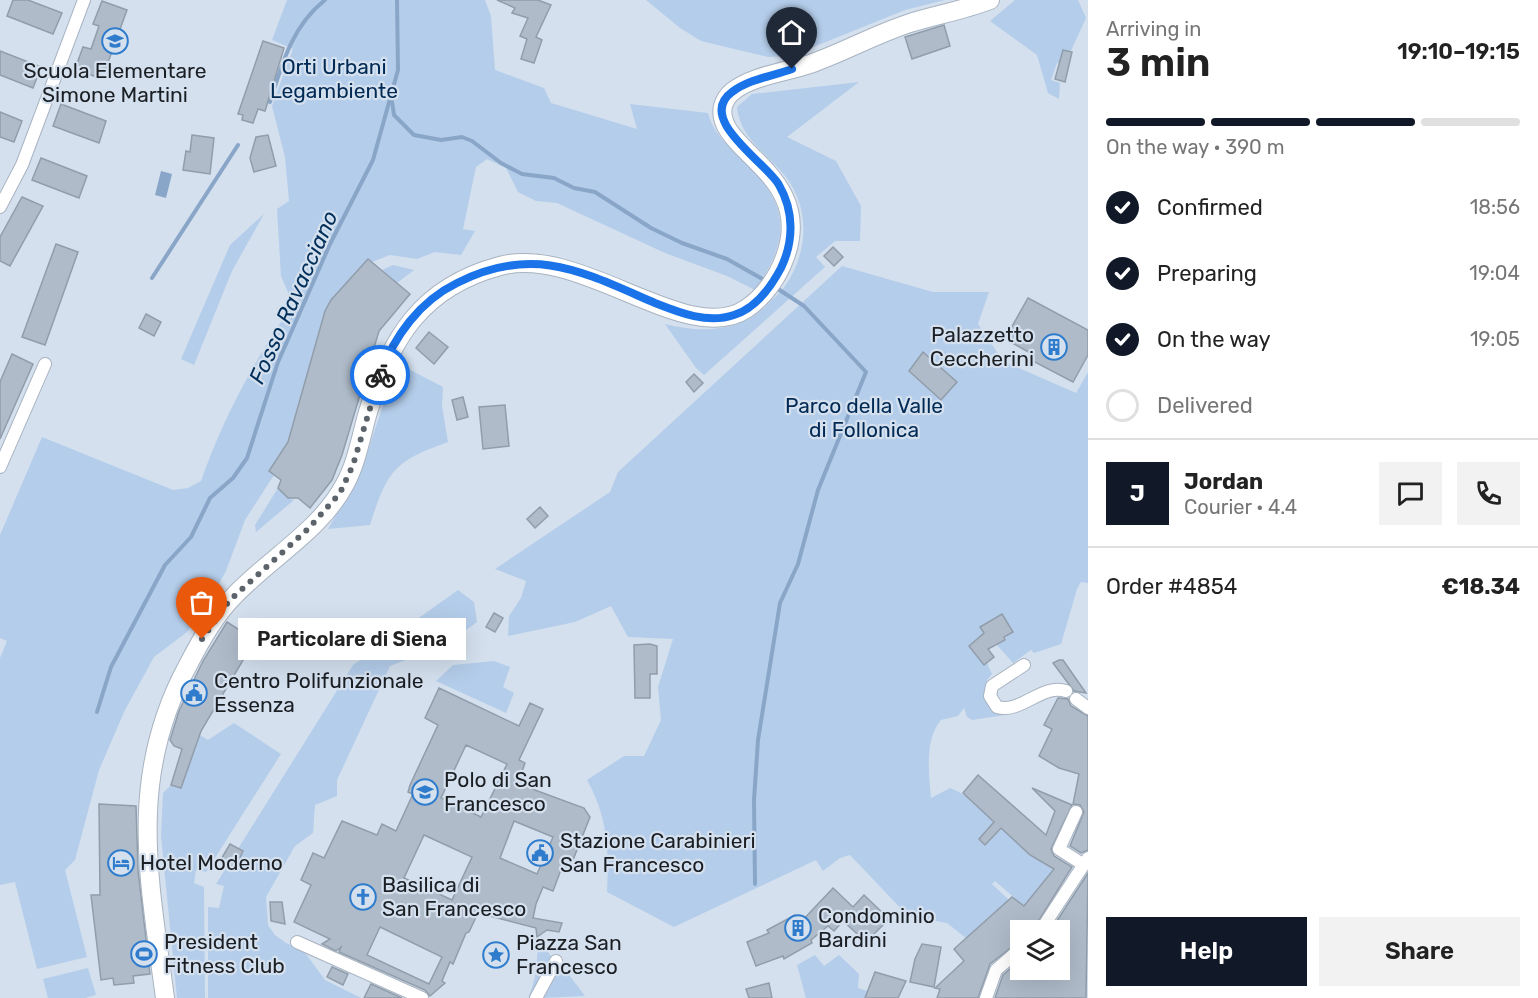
<!DOCTYPE html>
<html lang="en">
<head>
<meta charset="utf-8">
<style>
  body { margin:0; font-family:Rubik,sans-serif; background:#f2f2f2; color:#222; height:100vh; display:flex; flex-direction:column; font-size:22px; white-space:nowrap }
  * { box-sizing:border-box; margin:0 }
  p { font-size:20px; color:#767676 }
  .icon { flex:none; width:33px; height:33px; fill:none; stroke:currentColor; stroke-width:2; stroke-linecap:round; stroke-linejoin:round }
  .map { position:relative; flex:1; overflow:hidden }
  .drawer { display:flex; flex-direction:column; background:#fff; width:450px }
  .drawer>* { flex:none }
  .controls { position:absolute; left:1010px; top:920px; display:grid; gap:12px }
  .controls a { display:grid; place-items:center; width:60px; height:60px; border-radius:0px; background:#fff; box-shadow:0 6px 24px #0002; font-size:30px }
  .pin { position:absolute; display:grid; place-items:center; width:51px; height:51px; color:#fff; margin:-62px -26px; border-radius:50% 50% 50% 0; rotate:-45deg; box-shadow:0 0 6px #0007 }
  .pin .icon { rotate:45deg }
  .courier { position:absolute; display:grid; place-items:center; width:60px; height:60px; margin:-30px; border:4px solid #1a73e8; border-radius:50%; background:#fff; color:#222; box-shadow:0 2px 8px #0007 }
  .bubble { position:absolute; height:42px; border-radius:0px; background:#fff; box-shadow:0 6px 24px #0002; font-size:20px; font-weight:600; line-height:42px; text-align:center }
  .summary em { font-style:normal; font-weight:600 }
  .summary div { display:flex; flex-direction:column-reverse }
  .summary { display:flex; align-items:center; justify-content:space-between; height:102px; padding:0 18px }
  h1 { font-size:39px; font-weight:600; line-height:45px }
  .bar { display:grid; grid-template-columns:repeat(4,1fr); gap:9px 6px; align-content:center; height:72px; padding:0 18px }
  .bar i { height:8px; border-radius:4px; background:#e0e0e0 }
  .bar .current { background:#111827 }
  .bar p { grid-column:span 4 }
  .line { display:flex; align-items:center; gap:15px; padding:0 18px; border-top:2px solid #e0e0e0 }
  .line div { flex:1 }
  .round { display:grid; place-items:center; flex:none; width:63px; height:63px; border-radius:0px; background:#f2f2f2 }
  ol { padding:0 18px; list-style:none }
  li { display:flex; align-items:center; gap:18px; height:66px }
  li p { margin-inline-start:auto }
  li .icon { padding:6px; border-radius:50%; background:#111827; color:#fff; stroke-width:4 }
  li:last-child { color:#767676 }
  li i { width:33px; height:33px; border:3px solid #e0e0e0; border-radius:50% }
  .primary-button { display:flex; gap:12px; margin-top:auto; padding:12px 18px }
  .primary-button a { flex:1; height:69px; border-radius:0px; background:#111827; color:#fff; font-size:24px; font-weight:600; line-height:69px; text-align:center }
  .primary-button a+a { background:#f2f2f2; color:#222 }
  main { display:flex; flex:1; min-height:0 }
  .map>svg:first-child { display:block }
  .green { fill:#b4cdea }
  .water { fill:#89a6c8 }
  .lines { fill:none; stroke-linecap:round; stroke-linejoin:round }
  .stream { stroke:#89a6c8; stroke-width:4 }
  .building { fill:#afbbc9; stroke:#919daa; stroke-width:1.5; fill-rule:evenodd }
  .street-casing { stroke:#a8b3c1; stroke-width:14 }
  .secondary-casing { stroke:#a8b3c1; stroke-width:20 }
  .street { stroke:#fff; stroke-width:12 }
  .secondary { stroke:#fff; stroke-width:18 }
  .done { stroke:#5c636b; stroke-width:6; stroke-dasharray:0 10.8 }
  .route { stroke:#1a73e8; stroke-width:8 }
  .labels { text-anchor:middle; stroke-width:4.5; stroke-linejoin:round; paint-order:stroke }
  .park-label { font-size:21px; fill:#002954; stroke:#d4e0ee }
  .poi-label { font-size:21px; fill:#1b1f24; stroke:#d4e0ee; text-anchor:start }
  .water-label { font-size:22px; font-style:italic; fill:#022f5a; stroke:#d4e0ee }
</style>
</head>
<body>
<main>
<div class="map">
<svg width="1088" height="998" viewBox="0 0 1088 998">
  <rect width="100%" height="100%" fill="#d4e0ee"/>
  <g class="green">
    <path d="M287,0h198l6,16 4,54 49,18 7,15 86,26 -7,-25 78,9c5,20 21,34 35,47 47,45 48,78 12,130l-28,-14 -62,-23 -108,-50 -21,-2 -18,-9 -12,-24 -19,-9 -11,8 -13,62 12,2 -14,24 -26,-3 -18,7 -27,-4 -18,7 -4,-3 -37,41 -6,11 -37,131 -19,28 5,5 -29,45 -19,51 -15,27 -24,34 -33,25 -29,53 -26,60 -24,90 -10,10 22,87 -50,12 -22,-87 -15,3v-227l7,-17 -7,-3v-103l42,-98 131,53 15,-2 13,-7c22,-63 54,-122 92,-177l-12,-28 -4,-67 12,-8 -4,-44 -13,-51 21,-57 -21,-9z"/>
    <polygon points="646,0 945,0 905,10 791,56 768,57 701,41 680,28"/>
    <polygon points="1015,0 1078,0 1086,18 1065,64 1057,63 1051,80 1060,83 1059,99 1048,93 1037,55 990,21"/>
    <path d="M859,82l-72,55 49,24 25,45 -1,35h-25l-19,16 9,10 -121,108 -8,-7 -31,-44c35,9 77,9 103,-20 7,-7 16,-15 21,-24 21,-36 20,-79 -9,-110 -18,-20 -40,-34 -43,-63l15,-13z"/>
    <polygon points="264,214 232,271 194,365 181,359 230,245"/>
    <polygon points="393,265 414,270 397,283 382,270"/>
    <path d="M842,266l91,26h56l-11,32 25,37 73,32 12,-21v211l-7,-1 -4,7 -16,55 -27,9 -3,-3 -18,13 -16,-18 15,-13 -10,-18 -22,13 4,6 -15,13 15,19 3,-2 5,11 -5,6 -2,16 10,13 10,6 -33,5 -5,-3 -3,-9 -6,8 -17,4c-17,20 -12,54 -10,78l19,-10c18,7 41,24 48,43l3,-3 30,27 22,14 -29,37 -29,-25 -3,3 17,16 -42,39 -20,-16 -39,-7 -58,-61 -10,3 -17,13 -7,-11 -142,67 -67,-35c2,-42 1,-74 -20,-112l37,-24h20l17,-36 -3,-33 15,-48 -45,-2 -17,-31 -36,16 -67,14 1,-20 12,-18 5,-17 -31,-12 115,-77 8,-20z"/>
    <path d="M397,363l46,24 -1,19 6,36c-54,19 -61,29 -78,83l-42,4 33,-57z"/>
    <polygon points="278,488 288,498 294,500 256,532 255,525"/>
    <polygon points="458,590 474,602 477,622 449,643 390,666 337,780 337,796 315,805 313,833 295,846 266,897 268,925 275,935 286,943 303,950 325,980 361,998 208,998 208,907 219,908 224,886 216,884 353,665"/>
    <polygon points="494,661 510,667 503,687 514,693 506,713 436,681 453,665"/>
    <polygon points="234,723 281,754 206,872 196,870 194,883 204,887 205,998 177,998 161,836 163,793 171,785 181,787 200,735 208,740"/>
    <path d="M538,936l14,22 -24,40c10,-23 9,-38 10,-62z"/>
    <polygon points="815,955 824,966 839,955 859,974 858,988 867,991 865,998 806,998 797,965"/>
    <polygon points="560,963 585,996 541,998"/>
    <polygon points="88,968 96,995 85,998 48,998 43,979"/>
  </g>
  <polygon class="water" points="161,171 172,174 166,198 155,195"/>
  <g class="lines">
    <g class="stream">
      <polyline points="391,95 394,115 414,135 441,140 462,137 472,141 501,163 522,174 554,178 574,188 595,192 651,228 682,243 727,259 766,281"/>
      <path d="M270,102c12,-38 22,-76 55,-102"/>
      <polyline points="152,278 238,145"/>
      <polyline points="97,712 111,667 165,565 191,537 210,498 233,478 247,458 278,362 330,244 373,160 398,70 397,0"/>
      <polyline points="755,884 754,800 758,740 780,603 798,564 818,490 866,372 804,306 775,287"/>
    </g>
  </g>
  <g class="building">
    <polygon points="13,0 28,0 62,13 53,34 7,16"/>
    <polygon points="497,0 538,0 551,5 536,37 542,40 534,63 521,59 527,39 520,36 528,18 512,13 515,8"/>
    <polygon points="102,1 127,10 102,79 75,69 83,47 91,49 99,26 93,24"/>
    <polygon points="944,25 950,46 912,59 905,37"/>
    <polygon points="263,41 284,48 265,111 258,109 253,123 242,120 243,115 238,114"/>
    <polygon points="1063,50 1072,52 1065,82 1055,79"/>
    <polygon points="0,51 41,67 33,88 0,75"/>
    <polygon points="61,104 106,121 99,143 53,126"/>
    <polygon points="0,112 22,121 14,142 0,137"/>
    <polygon points="192,135 214,138 210,174 183,170 186,151 190,152"/>
    <polygon points="268,135 276,166 254,172 250,158 256,137"/>
    <polygon points="41,158 87,176 79,198 32,180"/>
    <polygon points="22,197 43,206 10,266 0,261 0,237"/>
    <polygon points="56,244 78,252 45,345 22,337"/>
    <polygon points="833,247 843,257 834,266 824,256"/>
    <polygon points="368,259 410,294 379,331 342,455 332,480 310,508 298,498 288,498 278,488 281,480 269,471 288,442 325,311 331,300"/>
    <polygon points="1028,298 1088,330 1088,355 1073,382 1031,360 1034,355 1005,339"/>
    <polygon points="146,314 161,322 154,336 139,328"/>
    <polygon points="429,332 448,347 434,364 416,348"/>
    <polygon points="923,352 957,382 941,400 909,371"/>
    <polygon points="12,354 33,364 0,439 0,382"/>
    <polygon points="694,374 703,383 694,392 686,382"/>
    <polygon points="463,397 468,417 457,420 452,400"/>
    <polygon points="505,405 509,446 483,449 479,407"/>
    <polygon points="540,507 548,516 535,528 527,519"/>
    <polygon points="494,613 503,618 495,632 486,627"/>
    <polygon points="1002,614 1013,632 1004,637 1005,640 988,649 994,657 984,665 969,646 984,633 980,627"/>
    <polygon points="227,622 255,640 201,731 181,788 171,785 182,749 174,746 170,740 179,711 203,661"/>
    <polygon points="650,644 657,646 657,674 650,674 650,698 635,698 634,645"/>
    <polygon points="1059,660 1063,660 1086,693 1074,691 1053,663"/>
    <path d="M439,688l80,38 11,-23 13,6 -24,51 6,3 -4,11 6,3 -3,9 60,22 6,9 -21,53 -7,-3 -9,24 -10,-4 -7,17 -3,14 29,5 -3,9 -12,-2 -10,7 -1,-9 -58,-15 -9,19 -3,1 -13,31 -3,-2 -8,19 3,2 -15,13 -5,-6 -86,-38 2,-5 -5,4 -14,-7 8,-5 -36,-17 17,-37 -10,-5 12,-27 11,5 18,-37 35,14 5,-11 14,7 17,-37 -5,-2 2,-7 28,-60 -13,-7zM466,745l41,19 -26,53 -40,-19zM514,821l39,16 -16,37 -37,-16zM424,835l48,22 -20,43 -48,-22zM380,927l62,30 -13,27 -62,-29z"/>
    <polygon points="1058,698 1068,699 1071,706 1088,716 1088,850 1081,853 1070,846 1084,812 1080,805 1073,804 1079,774 1059,768 1039,756 1052,729 1044,725"/>
    <polygon points="978,775 1046,835 1055,811 1032,788 1072,805 1051,849 1054,856 1072,867 1033,930 1020,930 1020,941 990,964 978,998 937,998 940,989 935,988 964,961 954,949 1012,897 1024,906 1054,869 1030,855 1001,828 985,845 979,839 994,822 963,793"/>
    <polygon points="99,804 136,806 138,870 150,974 133,976 134,983 114,985 113,978 101,980 91,895 100,895"/>
    <polygon points="230,844 243,851 235,868 220,861"/>
    <polygon points="1088,873 1086,998 995,998 1003,975 1020,960 1020,969 1059,969 1059,930 1051,930"/>
    <polygon points="833,888 853,907 864,895 889,919 866,942 843,921 834,931 828,926 811,940 812,943 784,959 783,956 756,966 747,942 769,933 767,930 795,915 800,923"/>
    <polygon points="270,902 282,902 285,924 271,921"/>
    <polygon points="922,944 941,947 934,987 910,982 915,959"/>
    <polygon points="332,967 348,974 343,985 327,977"/>
    <polygon points="875,972 906,981 898,998 865,998"/>
    <polygon points="769,983 772,998 749,998 746,989"/>
    <polygon points="371,984 402,998 364,998"/>
  </g>
  <g class="lines">
    <g class="street-casing">
      <g id="street">
        <polyline points="0,207 22,165 84,0"/>
        <polyline points="0,467 45,364"/>
        <path d="M1024,665l-32,21 -2,10 7,11c24,7 45,-24 69,-16"/>
        <polyline points="1076,699 1088,708"/>
        <polyline points="1076,812 1059,849 1084,865"/>
        <polyline points="1041,930 1088,858"/>
        <polyline points="297,942 422,998"/>
        <polyline points="536,998 556,961"/>
        <polyline points="986,998 996,970 1020,949"/>
      </g>
    </g>
    <g class="secondary-casing">
      <path id="secondary" d="M165,998c-16,-120 -38,-221 23,-333 13,-25 27,-50 46,-69 36,-38 87,-66 111,-112 12,-22 16,-48 23,-72 22,-73 53,-125 132,-146 80,-22 187,82 246,43 18,-12 32,-32 39,-52 31,-84 -72,-107 -62,-151 2,-6 4,-10 9,-14 19,-16 54,-20 78,-28 34,-12 66,-30 100,-41 26,-8 54,-13 80,-23"/>
    </g>
    <use href="#street" class="street"/>
    <use href="#secondary" class="secondary"/>
  </g>
  <g class="lines">
    <polyline class="done" points="202,639 229,601 308,529 340,493 353,465 380,375"/>
    <path class="route" d="M380,375c14,-39 40,-74 77,-92 77,-39 126,-11 198,20 25,10 53,21 79,12 22,-7 37,-28 47,-47 13,-27 13,-57 -2,-83 -12,-22 -84,-66 -47,-93 17,-13 41,-16 60,-23"/>
  </g>
  <defs>
    <g id="school-ring" transform="scale(1.35)"><circle r="9.5" fill="#d4e0ee" stroke="#2f7ccc" stroke-width="1.5"/><path d="M0-5L7-2L0 1L-7-2ZM-4 1L0 2.5L4 1V4Q0 6-4 4Z" fill="#2f7ccc"/></g>
    <g id="building-ring" transform="scale(1.35)"><circle r="9.5" fill="#d4e0ee" stroke="#2f7ccc" stroke-width="1.5"/><path d="M-4-6H4V6H1V3H-1V6H-4ZM-2.5-4.3h1.7v1.8h-1.7ZM.8-4.3h1.7v1.8H.8ZM-2.5-1h1.7V.8h-1.7ZM.8-1h1.7V.8H.8Z" fill="#2f7ccc"/></g>
    <g id="civic-ring" transform="scale(1.35)"><circle r="9.5" fill="#d4e0ee" stroke="#2f7ccc" stroke-width="1.5"/><path d="M-.6-6.5H3V-4.5H.6V-3L4-1V1h2V6H-6V1h2V-1L-.6-3ZM-1.2 2.5V6h2.4V2.5Z" fill="#2f7ccc"/></g>
    <g id="university-ring" transform="scale(1.35)"><circle r="9.5" fill="#d4e0ee" stroke="#2f7ccc" stroke-width="1.5"/><path d="M0-5L7-2L0 1L-7-2ZM-4 1L0 2.5L4 1V4Q0 6-4 4Z" fill="#2f7ccc"/></g>
    <g id="hotel-ring" transform="scale(1.35)"><circle r="9.5" fill="#d4e0ee" stroke="#2f7ccc" stroke-width="1.5"/><path d="M-6-4.5h1.5V1H6V5H4.5V3h-9V5H-6ZM-4 0a1.8 1.8 0 1 1 3.6 0ZM.5 0V-2.5h3Q6-2.5 6 0Z" fill="#2f7ccc"/></g>
    <g id="church-ring" transform="scale(1.35)"><circle r="9.5" fill="#d4e0ee" stroke="#2f7ccc" stroke-width="1.5"/><path d="M-1.2-6h2.4v3.5h3.3v2.4h-3.3V6h-2.4V-.1h-3.3v-2.4h3.3Z" fill="#2f7ccc"/></g>
    <g id="stadium-ring" transform="scale(1.35)"><circle r="9.5" fill="#d4e0ee" stroke="#2f7ccc" stroke-width="1.5"/><path d="M0-5a6.5 5 0 1 0 0 10a6.5 5 0 1 0 0-10ZM-3.5-1.8h7v3.6h-7Z" fill="#2f7ccc"/></g>
    <g id="sight-ring" transform="scale(1.35)"><circle r="9.5" fill="#d4e0ee" stroke="#2f7ccc" stroke-width="1.5"/><path d="M0-6L1.8-2.2L6-1.7L2.9 1.2L3.7 5.4L0 3.3L-3.7 5.4L-2.9 1.2L-6-1.7L-1.8-2.2Z" fill="#2f7ccc"/></g>
  </defs>
  <g fill-rule="evenodd">
    <use href="#school-ring" x="115" y="41"/>
    <use href="#building-ring" x="1054" y="347"/>
    <use href="#civic-ring" x="194" y="693"/>
    <use href="#university-ring" x="425" y="792"/>
    <use href="#civic-ring" x="540" y="853"/>
    <use href="#hotel-ring" x="121" y="863"/>
    <use href="#church-ring" x="363" y="897"/>
    <use href="#building-ring" x="798" y="928"/>
    <use href="#stadium-ring" x="144" y="954"/>
    <use href="#sight-ring" x="496" y="955"/>
  </g>
  <g class="labels">
    <g class="park-label">
      <text x="334" y="74">Orti Urbani<tspan x="334" dy="24">Legambiente</tspan></text>
      <text x="864" y="413">Parco della Valle<tspan x="864" dy="24">di Follonica</tspan></text>
    </g>
    <g class="poi-label">
      <text x="115" y="78" text-anchor="middle">Scuola Elementare<tspan x="115" dy="24">Simone Martini</tspan></text>
      <text x="1034" y="342" text-anchor="end">Palazzetto<tspan x="1034" dy="24">Ceccherini</tspan></text>
      <text x="214" y="688">Centro Polifunzionale<tspan x="214" dy="24">Essenza</tspan></text>
      <text x="444" y="787">Polo di San<tspan x="444" dy="24">Francesco</tspan></text>
      <text x="560" y="848">Stazione Carabinieri<tspan x="560" dy="24">San Francesco</tspan></text>
      <text x="140" y="870">Hotel Moderno</text>
      <text x="382" y="892">Basilica di<tspan x="382" dy="24">San Francesco</tspan></text>
      <text x="818" y="923">Condominio<tspan x="818" dy="24">Bardini</tspan></text>
      <text x="164" y="949">President<tspan x="164" dy="24">Fitness Club</tspan></text>
      <text x="516" y="950">Piazza San<tspan x="516" dy="24">Francesco</tspan></text>
    </g>
    <g class="water-label">
      <text transform="translate(293 297) rotate(-66)" y="8">Fosso Ravacciano</text>
    </g>
  </g>
</svg>
<div class="controls">
<a><svg class="icon" aria-label="layers" viewBox="0 0 24 24"><path d="M12 4l9 5-9 5-9-5zM3 14l9 5 9-5"/></svg></a>
</div>
<div class="pin" style="left:202px;top:639px;background:#ea580c"><svg class="icon" aria-label="bag" viewBox="0 0 24 24"><path d="M5 8h14l-1 12H6zM9 8a3 3 0 0 1 6 0"/></svg></div>
<div class="pin" style="left:792px;top:69px;background:#1f2937"><svg class="icon" aria-label="home" viewBox="0 0 24 24"><path d="M3 11l9-7 9 7M6 9v11h12V9"/></svg></div>
<div class="courier" style="left:380px;top:375px"><svg class="icon" aria-label="bike" viewBox="0 0 24 24"><circle cx="6" cy="16" r="4"/><circle cx="18" cy="16" r="4"/><path d="M6 16l4-8h5l3 8M10 8l3 8H6M13 5h3"/></svg></div>
<div class="bubble" style="left:238px;top:618px;width:228px">Particolare di Siena</div>
</div>
<section class="drawer">
<div class="summary"><div><h1>3 min</h1><p>Arriving in</p></div><em>19:10–19:15</em></div>
<div class="bar"><i class="current"></i><i class="current"></i><i class="current"></i><i></i><p>On the way · 390 m</p></div>
<ol>
<li><svg class="icon" aria-label="check" viewBox="0 0 24 24"><path d="M5 12l5 5 9-10"/></svg>Confirmed<p>18:56</p></li>
<li><svg class="icon" aria-label="check" viewBox="0 0 24 24"><path d="M5 12l5 5 9-10"/></svg>Preparing<p>19:04</p></li>
<li><svg class="icon" aria-label="check" viewBox="0 0 24 24"><path d="M5 12l5 5 9-10"/></svg>On the way<p>19:05</p></li>
<li><i></i>Delivered</li>
</ol>
<div class="line" style="height:108px"><b class="round" style="background:#111827;color:#fff">J</b><div><b>Jordan</b><p>Courier · 4.4</p></div><a class="round"><svg class="icon" aria-label="chat" viewBox="0 0 24 24"><path d="M4 5h16v11H9l-5 4z"/></svg></a><a class="round"><svg class="icon" aria-label="phone" viewBox="0 0 24 24"><path d="M5 4h4l2 5-3 2q2 4 5 5l2-3 5 2v4C11 20 4 13 5 4z"/></svg></a></div>
<div class="line" style="height:78px"><div>Order #4854</div><b>€18.34</b></div>
<div class="primary-button"><a>Help</a><a>Share</a></div>
</section>
</main>
</body>
</html>
